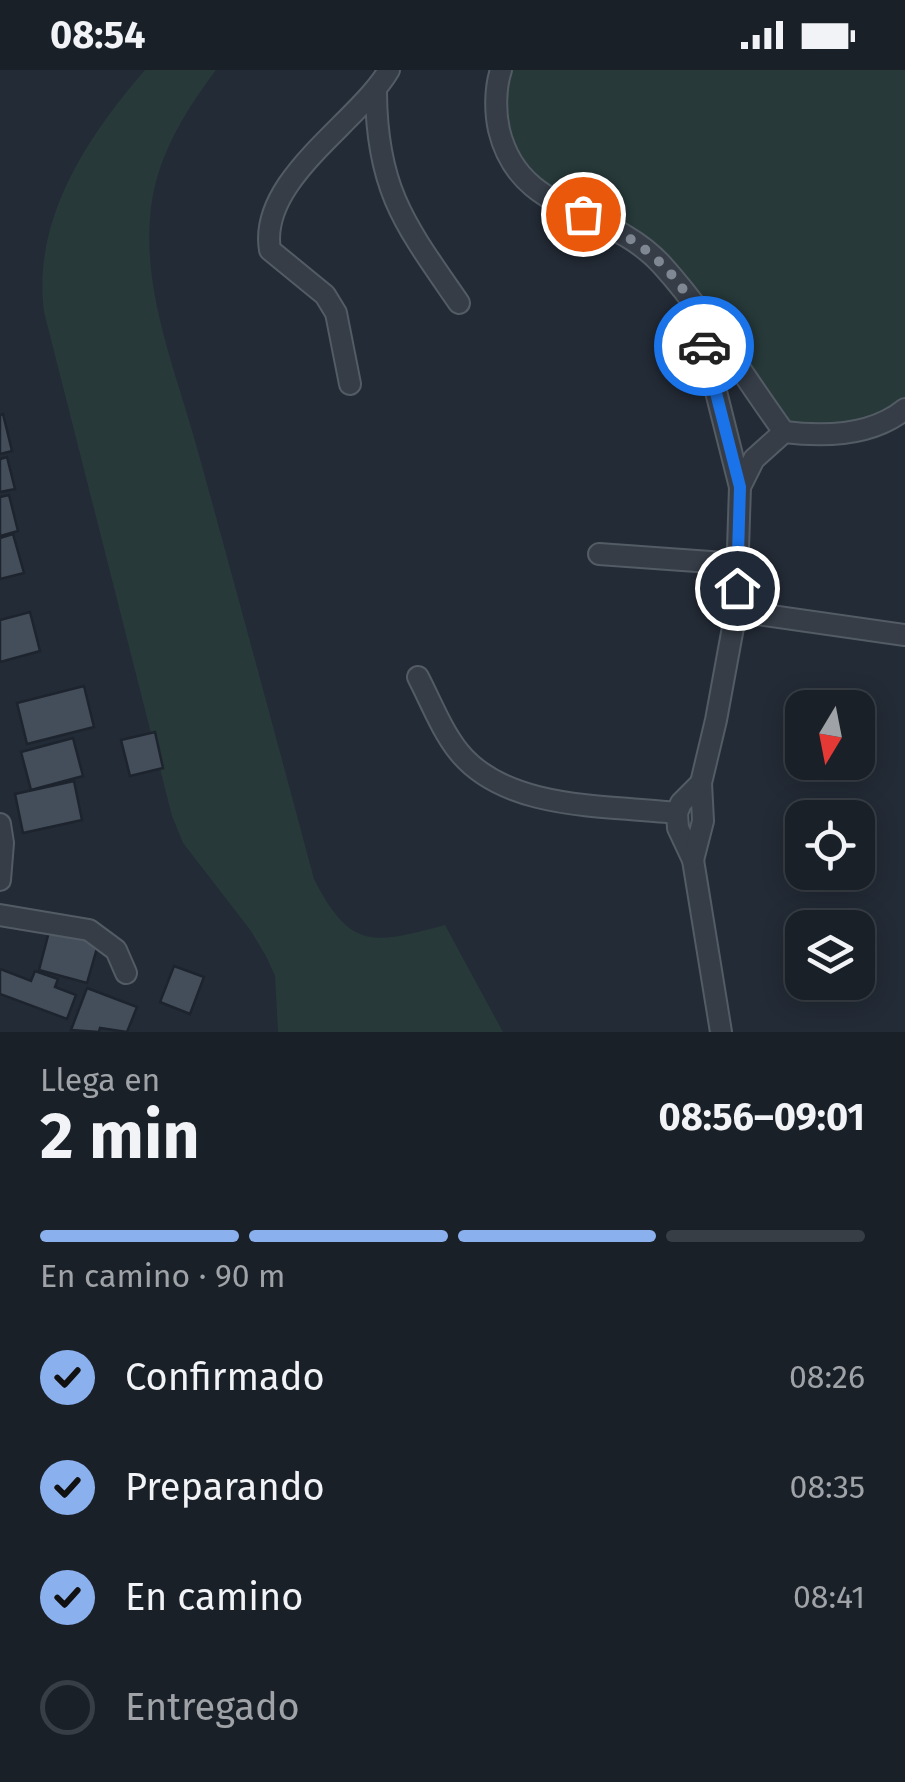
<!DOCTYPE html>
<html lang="es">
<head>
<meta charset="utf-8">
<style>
  body { margin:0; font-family:"Fira Sans",sans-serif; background:#272d34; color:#f1f3f6; height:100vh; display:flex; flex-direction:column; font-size:38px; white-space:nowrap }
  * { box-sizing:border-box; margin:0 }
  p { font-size:32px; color:#9fa3a8 }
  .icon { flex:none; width:55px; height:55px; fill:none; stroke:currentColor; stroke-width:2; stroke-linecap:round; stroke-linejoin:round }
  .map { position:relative; height:962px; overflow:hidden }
  .side { display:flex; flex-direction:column; background:#1a2028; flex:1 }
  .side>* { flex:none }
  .needle { width:65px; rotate:190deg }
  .buttons { position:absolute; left:785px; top:620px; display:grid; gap:20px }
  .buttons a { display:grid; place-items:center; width:90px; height:90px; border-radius:20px; background:#1a2028; box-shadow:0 5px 25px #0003,0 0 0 2px #383e45; font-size:50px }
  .pin { position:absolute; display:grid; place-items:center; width:85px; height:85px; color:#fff; margin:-42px; border:5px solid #fff; border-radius:50%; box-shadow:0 2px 10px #0007 }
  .courier { position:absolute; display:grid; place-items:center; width:100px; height:100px; margin:-50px; border:8px solid #1a73e8; border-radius:50%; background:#fff; color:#222; box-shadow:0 2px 12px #0007 }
  .headline em { font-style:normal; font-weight:700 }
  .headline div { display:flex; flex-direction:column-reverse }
  .headline { display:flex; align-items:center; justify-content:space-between; height:170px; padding:0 40px }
  h1 { font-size:65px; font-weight:700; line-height:75px }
  .bar { display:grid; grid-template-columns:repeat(4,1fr); gap:15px 10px; align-content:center; height:120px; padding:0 40px }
  .bar i { height:12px; border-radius:8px; background:#383e45 }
  .bar .current { background:#8bb0ee }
  .bar p { grid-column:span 4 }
  ol { padding:0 40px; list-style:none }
  li { display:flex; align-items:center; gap:30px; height:110px }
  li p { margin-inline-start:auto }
  li .icon { padding:10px; border-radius:50%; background:#8bb0ee; color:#111; stroke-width:4 }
  li:last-child { color:#9fa3a8 }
  li i { width:55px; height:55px; border:5px solid #383e45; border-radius:50% }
  .status { display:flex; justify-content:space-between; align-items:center; height:70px; padding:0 50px; background:#1a2028; direction:ltr }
  .status svg { height:28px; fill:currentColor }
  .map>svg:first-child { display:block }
  .green { fill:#273939 }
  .building { fill:#444e5b; stroke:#1d242e; stroke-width:2.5 }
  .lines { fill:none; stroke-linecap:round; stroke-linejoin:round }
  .minor-casing { stroke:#535b65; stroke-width:24 }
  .minor { stroke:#363d47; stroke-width:20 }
  .done { stroke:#7f8792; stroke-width:10; stroke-dasharray:0 18 }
  .route { stroke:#1a73e8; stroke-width:12 }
</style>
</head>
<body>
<div class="status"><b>08:54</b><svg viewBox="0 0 49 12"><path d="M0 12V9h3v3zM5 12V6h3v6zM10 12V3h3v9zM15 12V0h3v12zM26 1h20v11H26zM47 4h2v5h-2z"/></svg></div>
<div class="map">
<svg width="905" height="962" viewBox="0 0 905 962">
  <rect width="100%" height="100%" fill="#232b36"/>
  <g class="green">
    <path d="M145,0h71c-34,46 -62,91 -66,149 -6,81 29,160 49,236 39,141 77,282 115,424 37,72 59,65 131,46l58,107h-225l-3,-56 -8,-18 -16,-27 -68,-88 -11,-27 -128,-504c-12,-92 42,-174 101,-242z"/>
    <polygon points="501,0 905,0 905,339 873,357 784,362 663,195 558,133 505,84"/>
  </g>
  <g class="building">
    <polygon points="3,344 12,381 0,384 0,345"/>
    <polygon points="7,387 15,419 0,422 0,389"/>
    <polygon points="9,425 18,461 0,466 0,427"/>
    <polygon points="13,464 24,503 0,509 0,468"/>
    <polygon points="30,542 40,581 0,592 0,550"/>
    <polygon points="84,616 94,657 27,674 17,633"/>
    <polygon points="155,662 163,698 130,706 121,670"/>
    <polygon points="73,668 83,706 31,720 21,682"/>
    <polygon points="74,711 82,750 23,763 15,724"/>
    <polygon points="50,858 99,871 87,913 39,900"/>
    <polygon points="174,896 204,907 190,944 160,932"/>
    <polygon points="0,899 31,911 35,901 58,909 55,917 76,925 67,949 0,924"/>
    <polygon points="87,918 137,937 127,962 100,958 99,962 71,960"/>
  </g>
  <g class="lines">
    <g class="minor-casing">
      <g id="minor">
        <path d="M501,0c-6,18 -6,42 -2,60 21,88 109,75 163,135 46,51 82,112 122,167 40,5 88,4 121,-23"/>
        <path d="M376,23c1,98 30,133 83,210"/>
        <polyline points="699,254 740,417"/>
        <path d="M350,314l-14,-71 -11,-18 -55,-45c-12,-70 88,-127 119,-180"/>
        <polyline points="599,484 738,494"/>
        <polyline points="736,541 905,565"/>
        <path d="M418,607c13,25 24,54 41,75 48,59 148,53 218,61"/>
        <polyline points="701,713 681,733 677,743 678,758 693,790 721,962"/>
        <polyline points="0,754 3,773 0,810"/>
        <polyline points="693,790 703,751 701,713 716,650 736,541 740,417 754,389 784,362"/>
        <polyline points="0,845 89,860 116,880 126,903"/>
      </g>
    </g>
    <use href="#minor" class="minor"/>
  </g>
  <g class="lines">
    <path class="done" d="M583,144c45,19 88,48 111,94 6,11 7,26 10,38"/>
    <polyline class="route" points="704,276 740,417 737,518"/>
  </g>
</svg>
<div class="buttons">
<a><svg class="needle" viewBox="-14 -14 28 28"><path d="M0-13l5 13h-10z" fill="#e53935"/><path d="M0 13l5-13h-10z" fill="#9fa3a8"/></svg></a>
<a><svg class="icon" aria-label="locate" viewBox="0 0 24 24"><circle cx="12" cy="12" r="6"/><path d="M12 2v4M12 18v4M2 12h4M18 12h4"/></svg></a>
<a><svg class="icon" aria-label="layers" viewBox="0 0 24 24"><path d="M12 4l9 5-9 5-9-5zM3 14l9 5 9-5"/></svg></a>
</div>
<div class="pin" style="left:583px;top:144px;background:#ea580c"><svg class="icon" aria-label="bag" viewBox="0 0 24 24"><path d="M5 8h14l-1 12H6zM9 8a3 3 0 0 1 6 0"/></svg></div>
<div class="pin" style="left:737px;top:518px;background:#1f2937"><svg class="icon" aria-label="home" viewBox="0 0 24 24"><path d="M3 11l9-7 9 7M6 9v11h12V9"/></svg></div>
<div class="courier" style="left:704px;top:276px"><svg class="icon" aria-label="car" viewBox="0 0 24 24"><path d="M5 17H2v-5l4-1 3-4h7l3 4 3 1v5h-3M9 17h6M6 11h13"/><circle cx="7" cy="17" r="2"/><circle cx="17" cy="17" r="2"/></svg></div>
</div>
<section class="side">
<div class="headline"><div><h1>2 min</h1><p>Llega en</p></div><em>08:56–09:01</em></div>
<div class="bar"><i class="current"></i><i class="current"></i><i class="current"></i><i></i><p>En camino · 90 m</p></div>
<ol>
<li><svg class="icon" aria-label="check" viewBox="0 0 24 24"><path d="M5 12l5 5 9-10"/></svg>Confirmado<p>08:26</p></li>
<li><svg class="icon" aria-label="check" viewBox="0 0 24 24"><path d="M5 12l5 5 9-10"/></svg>Preparando<p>08:35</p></li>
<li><svg class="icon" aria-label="check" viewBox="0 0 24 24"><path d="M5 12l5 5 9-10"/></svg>En camino<p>08:41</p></li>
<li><i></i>Entregado</li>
</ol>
</section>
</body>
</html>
